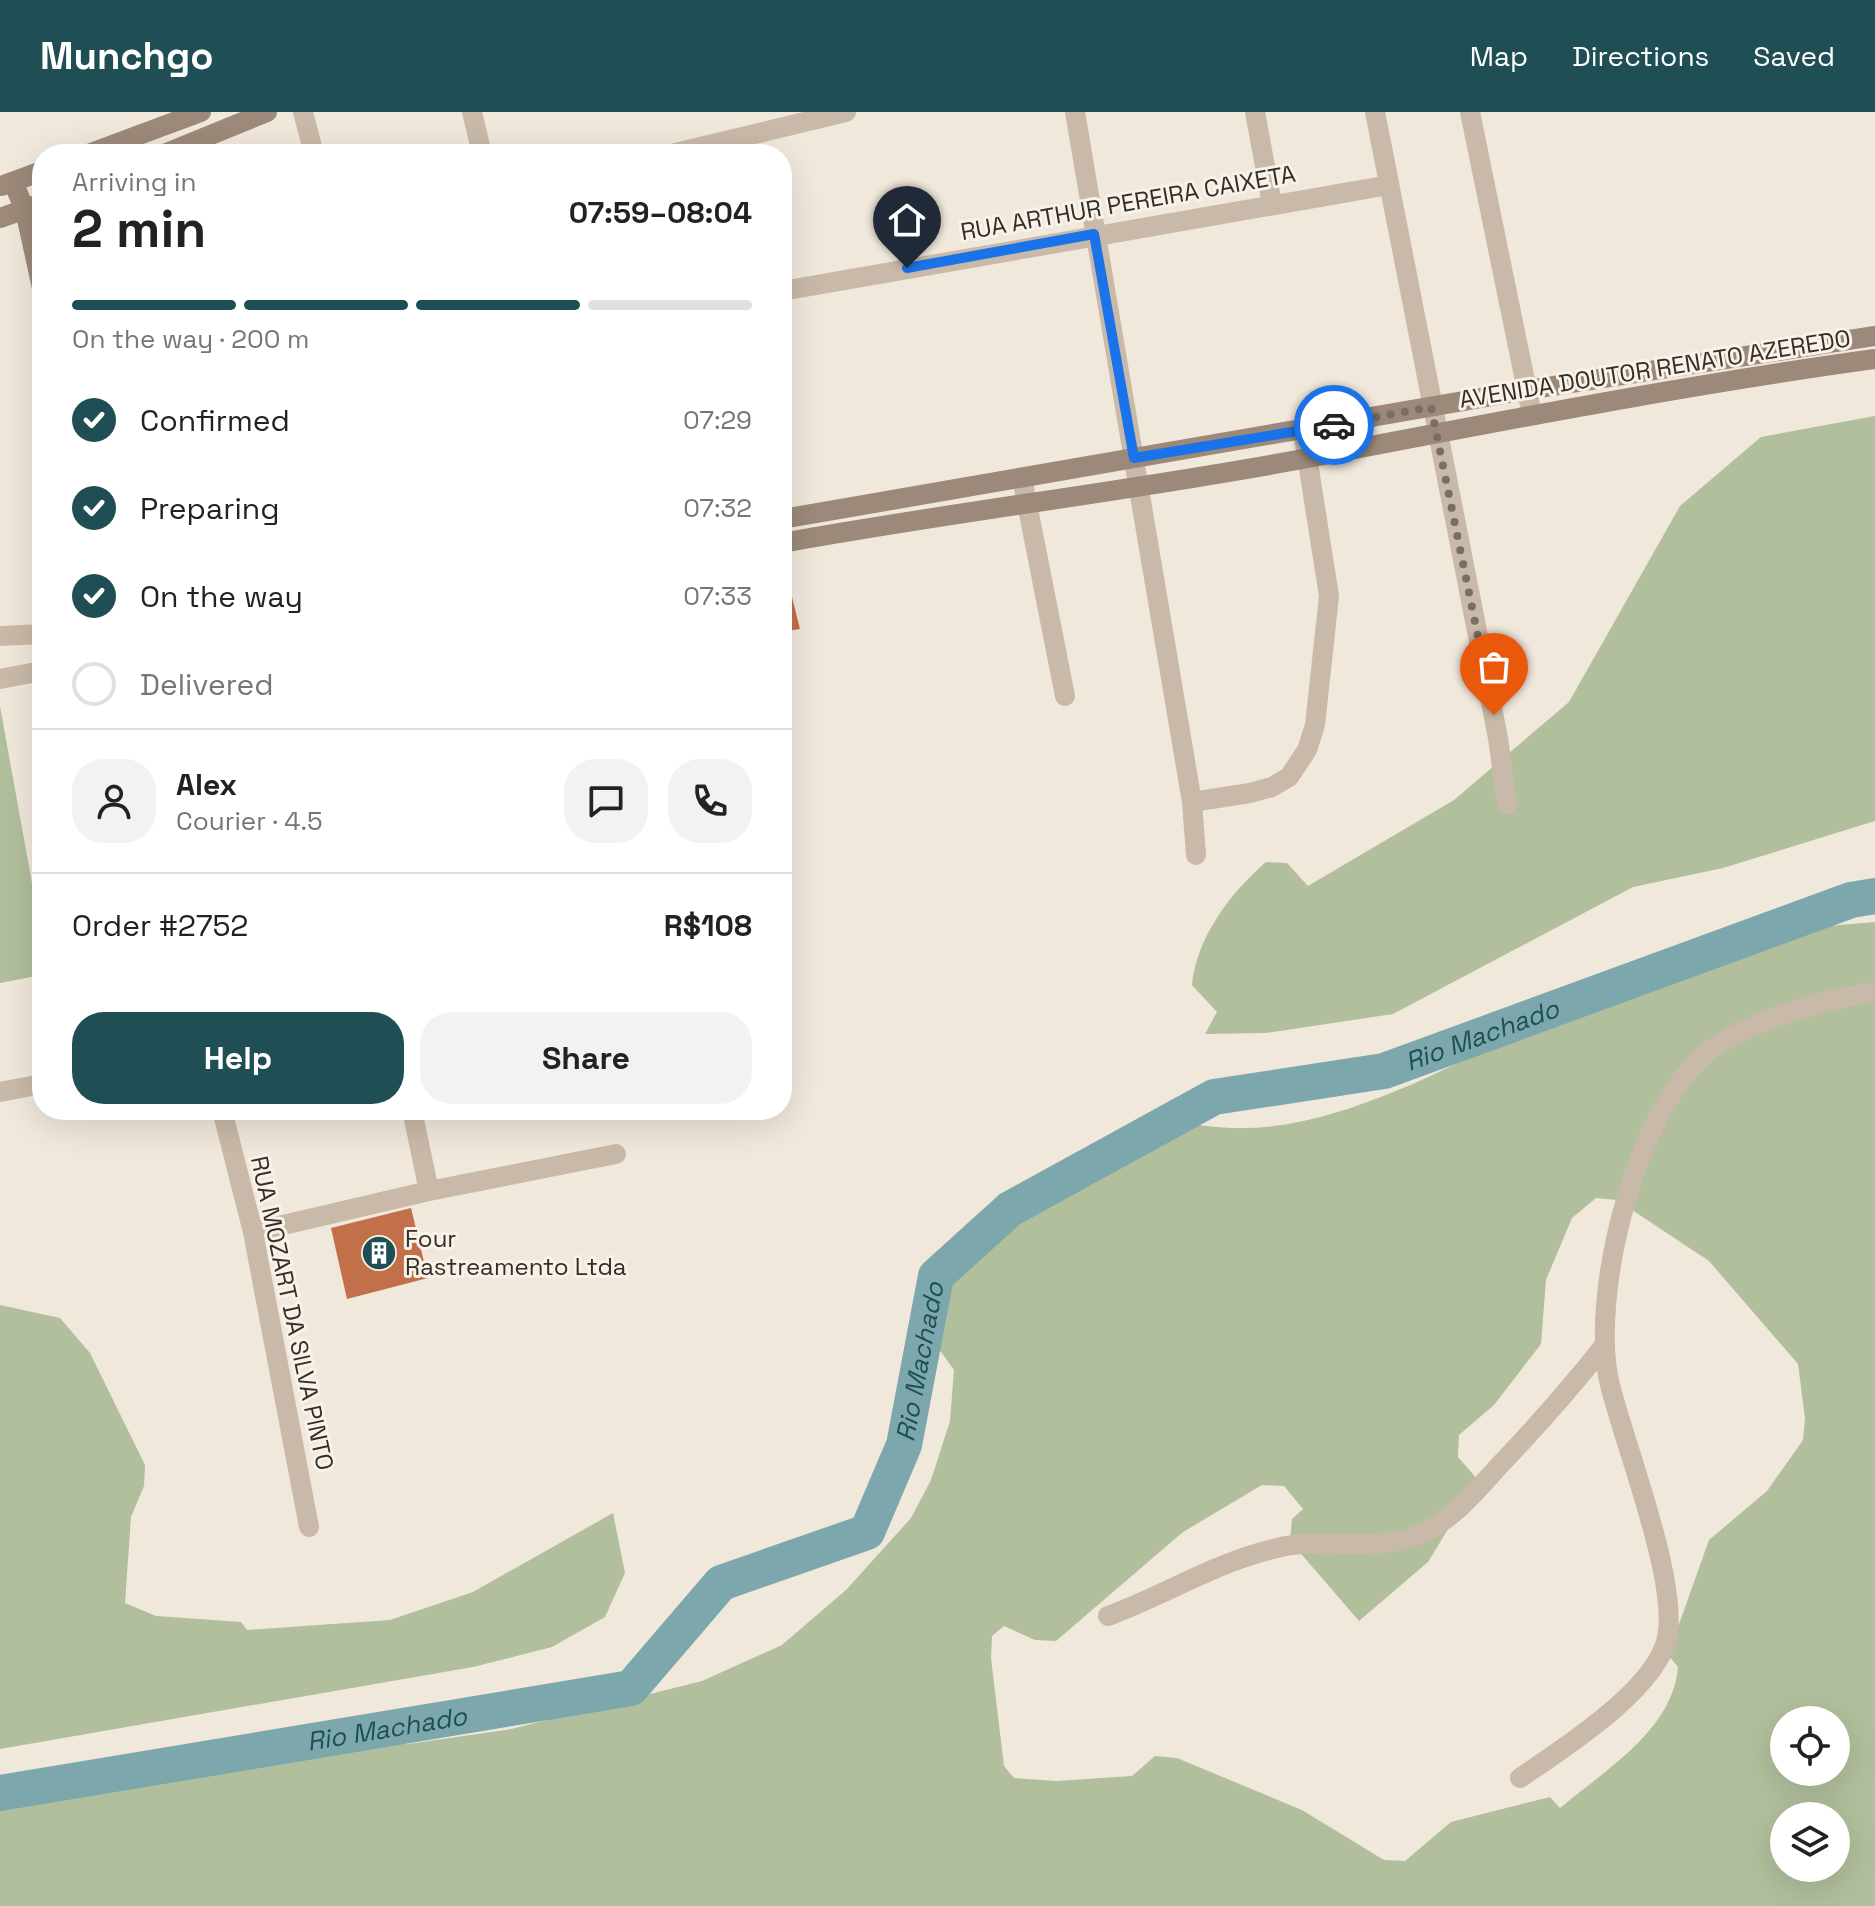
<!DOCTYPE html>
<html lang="en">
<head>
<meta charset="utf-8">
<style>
  body { margin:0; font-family:"Space Grotesk",sans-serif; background:#f2f2f2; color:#222; height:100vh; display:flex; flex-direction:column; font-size:30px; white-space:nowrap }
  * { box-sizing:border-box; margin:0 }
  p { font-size:26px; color:#767676 }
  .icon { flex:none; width:44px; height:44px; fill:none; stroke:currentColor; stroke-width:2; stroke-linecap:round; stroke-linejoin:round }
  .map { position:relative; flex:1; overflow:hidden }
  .drawer { position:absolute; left:32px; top:32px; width:760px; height:976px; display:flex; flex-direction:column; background:#fff; border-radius:32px; box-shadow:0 8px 32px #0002 }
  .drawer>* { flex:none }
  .tools { position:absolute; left:1770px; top:1594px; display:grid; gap:16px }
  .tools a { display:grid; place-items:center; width:80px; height:80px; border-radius:50%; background:#fff; box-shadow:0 8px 32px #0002; font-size:40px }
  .pin { position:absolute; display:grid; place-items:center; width:68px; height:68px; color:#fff; margin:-82px -34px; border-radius:50% 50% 50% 0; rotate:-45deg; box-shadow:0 0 8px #0007 }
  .pin .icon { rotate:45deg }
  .courier { position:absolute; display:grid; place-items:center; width:80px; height:80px; margin:-40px; border:6px solid #1a73e8; border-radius:50%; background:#fff; color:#222; box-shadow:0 2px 10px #0007 }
  .headline em { font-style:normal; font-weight:700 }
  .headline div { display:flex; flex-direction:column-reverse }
  .headline { display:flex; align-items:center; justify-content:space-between; height:136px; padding:0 40px }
  h1 { font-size:52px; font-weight:700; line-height:60px }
  .bar { display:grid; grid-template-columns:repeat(4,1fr); gap:12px 8px; align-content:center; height:96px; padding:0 40px }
  .bar i { height:10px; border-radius:6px; background:#e0e0e0 }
  .bar .on { background:#1f4e55 }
  .bar p { grid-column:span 4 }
  .line { display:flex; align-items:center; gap:20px; padding:0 40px; border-top:2px solid #e0e0e0 }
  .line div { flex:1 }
  .round { display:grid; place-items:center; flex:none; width:84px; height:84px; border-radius:32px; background:#f2f2f2 }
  ol { padding:0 40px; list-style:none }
  li { display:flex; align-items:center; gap:24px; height:88px }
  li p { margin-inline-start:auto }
  li .icon { padding:8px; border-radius:50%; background:#1f4e55; color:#fff; stroke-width:4 }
  li:last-child { color:#767676 }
  li i { width:44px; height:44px; border:4px solid #e0e0e0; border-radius:50% }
  .action { display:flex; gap:16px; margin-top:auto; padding:16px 40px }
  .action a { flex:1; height:92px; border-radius:32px; background:#1f4e55; color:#fff; font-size:32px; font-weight:700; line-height:92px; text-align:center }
  .action a+a { background:#f2f2f2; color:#222 }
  header { display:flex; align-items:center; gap:48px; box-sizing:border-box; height:112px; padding:0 40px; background:#1f4e55; color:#fff }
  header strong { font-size:38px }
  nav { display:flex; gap:44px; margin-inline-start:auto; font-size:28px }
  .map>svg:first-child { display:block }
  .green { fill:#b1bf9c; fill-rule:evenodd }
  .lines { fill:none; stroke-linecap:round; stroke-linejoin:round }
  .river { stroke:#7ca7ad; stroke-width:36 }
  .building { fill:#c17049 }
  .street { stroke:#c9b9a8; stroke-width:20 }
  .secondary { stroke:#9c8979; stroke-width:20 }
  .done { stroke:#776e67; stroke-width:8; stroke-dasharray:0 14.4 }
  .route { stroke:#1a73e8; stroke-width:10 }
  .labels { text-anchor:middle; stroke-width:6; stroke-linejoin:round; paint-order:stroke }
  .street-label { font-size:24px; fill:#362d28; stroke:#f9f2e8 }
  .poi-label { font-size:24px; fill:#362d28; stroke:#f9f2e8; text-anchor:start }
  .water-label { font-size:26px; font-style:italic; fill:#1f4e55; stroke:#f9f2e8 }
</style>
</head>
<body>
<header>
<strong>Munchgo</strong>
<nav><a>Map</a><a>Directions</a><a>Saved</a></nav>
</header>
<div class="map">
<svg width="1875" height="1794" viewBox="0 0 1875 1794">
  <rect width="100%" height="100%" fill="#f1e8dc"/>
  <g class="green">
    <path d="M1875,304v405l-152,47 -90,19 -240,127 -127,19 -61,1 12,-22 -25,-27c4,-47 39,-93 74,-123l21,1 21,23 146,-86 115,-98 111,-196 81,-69z"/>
    <polygon points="0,594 42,827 42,863 0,871"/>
    <path d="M1875,810v984h-1875v-102l173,-43 92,-16 143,-1 103,-15 191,-48 80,-36 64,-55 65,-72 20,-38 19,-59 4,-51 -38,-53 6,-25 123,-106 83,-29 41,-35c26,2 53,7 79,6 128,-3 284,-110 402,-161 72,-32 148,-39 225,-45zM1596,1086l21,2 92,61 89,103 7,54 -2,22 -36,51 -58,49 -41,115 10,12c-5,63 -73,103 -118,141l-10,-11 -99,25 -46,39 -21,-1 -82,-50 -125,-52 -22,-2 -23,20 -75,5 -43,-3 -10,-12 -13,-108 1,-22 12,-10 31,14 21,1 127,-109 79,-47 22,1 19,23 -11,10 -2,22 69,80 69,-59 50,-82 -20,-23 1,-22 35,-30 47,-61 5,-64 26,-62zM1784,1608h52v52h-52zM1784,1704h52v52h-52z"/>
    <polygon points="0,1193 60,1206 90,1241 145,1353 144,1374 131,1405 125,1491 156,1504 241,1510 247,1518 390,1508 473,1480 613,1401 625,1461 605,1505 552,1535 473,1555 0,1637"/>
  </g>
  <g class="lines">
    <path class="river" id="s1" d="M0,1681l631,-105 90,-105 146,-51 37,-87 32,-169 74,-67 204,-112 170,-26 467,-171 24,-4"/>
  </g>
  <g class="building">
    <polygon points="788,469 800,517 782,520 782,470"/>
    <polygon points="411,1096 428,1166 347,1187 331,1116"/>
  </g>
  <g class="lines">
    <g class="street">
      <polyline points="303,0 314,42"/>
      <polyline points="472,0 482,42"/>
      <polyline points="1075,0 1192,690 1196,743"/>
      <polyline points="1255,0 1272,92"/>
      <polyline points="1375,0 1498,626 1507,692"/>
      <polyline points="1470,0 1532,303"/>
      <polyline points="671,42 846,0"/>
      <polyline points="782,179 1389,73"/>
      <polyline points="1022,366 1065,584"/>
      <polyline points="0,524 42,522"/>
      <polyline points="0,567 42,559"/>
      <polyline points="1192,690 1250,681 1272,675 1289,665 1307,638 1315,613 1329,484 1303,319"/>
      <polyline points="0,980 42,972"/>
      <polyline points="222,998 253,1120 309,1415"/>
      <polyline points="412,998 429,1079"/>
      <polyline points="253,1120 429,1079 616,1042"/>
      <path d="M1108,1504c57,-21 110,-55 169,-68 49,-12 102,7 150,-17 29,-15 50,-41 72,-65 36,-38 71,-77 104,-119"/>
      <path d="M1520,1666c42,-29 136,-88 147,-140 12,-56 -42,-192 -57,-253 -22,-88 28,-292 110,-342 45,-27 104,-43 155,-51"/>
    </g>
    <g class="secondary">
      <polyline points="88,42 201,0"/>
      <polyline points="164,42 267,0"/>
      <polyline points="13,70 25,98 42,176"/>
      <polyline points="1,74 42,59"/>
      <polyline points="0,106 42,91"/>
      <polyline points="782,407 1527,278 1875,224"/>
      <path d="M782,431c175,-32 351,-52 526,-85 188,-36 377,-73 567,-99"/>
    </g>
  </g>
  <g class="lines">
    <polyline class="done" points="1334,313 1431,295 1494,603"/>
    <polyline class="route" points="907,156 1094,122 1134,346 1334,313"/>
  </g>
  <defs>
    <g id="building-disc" transform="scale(1.8)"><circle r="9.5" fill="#1f4e55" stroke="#f9f2e8"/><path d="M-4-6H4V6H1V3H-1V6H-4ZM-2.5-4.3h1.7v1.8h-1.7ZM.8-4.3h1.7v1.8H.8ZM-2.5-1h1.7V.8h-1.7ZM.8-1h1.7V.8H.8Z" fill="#fff"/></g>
  </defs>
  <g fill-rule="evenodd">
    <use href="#building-disc" x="379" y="1141"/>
  </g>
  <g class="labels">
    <g class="street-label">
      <text transform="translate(1128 91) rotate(-10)" y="8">RUA ARTHUR PEREIRA CAIXETA</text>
      <text transform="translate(1655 257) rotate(-9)" y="8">AVENIDA DOUTOR RENATO AZEREDO</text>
      <text transform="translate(292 1201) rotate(78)" y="8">RUA MOZART DA SILVA PINTO</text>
    </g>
    <g class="poi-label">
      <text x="405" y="1135">Four<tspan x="405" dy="28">Rastreamento Ltda</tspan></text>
    </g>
    <g class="water-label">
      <text dy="9" stroke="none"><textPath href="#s1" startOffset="1808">Rio Machado</textPath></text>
      <text dy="9" stroke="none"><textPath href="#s1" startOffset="1112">Rio Machado</textPath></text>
      <text dy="9" stroke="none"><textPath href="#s1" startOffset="392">Rio Machado</textPath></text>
    </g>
  </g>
</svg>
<div class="tools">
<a><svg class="icon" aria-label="locate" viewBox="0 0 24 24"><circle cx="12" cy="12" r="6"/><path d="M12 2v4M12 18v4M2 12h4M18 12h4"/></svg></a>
<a><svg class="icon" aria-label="layers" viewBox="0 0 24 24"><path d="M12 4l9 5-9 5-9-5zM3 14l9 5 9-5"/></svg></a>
</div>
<div class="pin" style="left:1494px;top:603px;background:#ea580c"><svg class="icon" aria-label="bag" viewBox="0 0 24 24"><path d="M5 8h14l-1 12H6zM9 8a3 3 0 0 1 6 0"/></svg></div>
<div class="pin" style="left:907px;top:156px;background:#1f2937"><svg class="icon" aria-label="home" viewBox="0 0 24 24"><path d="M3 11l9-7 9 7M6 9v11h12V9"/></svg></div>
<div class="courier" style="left:1334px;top:313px"><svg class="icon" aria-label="car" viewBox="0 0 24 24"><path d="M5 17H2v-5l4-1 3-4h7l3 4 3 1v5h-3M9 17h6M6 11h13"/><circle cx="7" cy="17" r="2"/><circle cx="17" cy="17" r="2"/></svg></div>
<section class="drawer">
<div class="headline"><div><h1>2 min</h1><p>Arriving in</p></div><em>07:59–08:04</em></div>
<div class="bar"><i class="on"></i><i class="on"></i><i class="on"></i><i></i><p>On the way · 200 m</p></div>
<ol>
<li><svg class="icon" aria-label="check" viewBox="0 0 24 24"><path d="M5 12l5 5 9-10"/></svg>Confirmed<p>07:29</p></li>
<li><svg class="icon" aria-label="check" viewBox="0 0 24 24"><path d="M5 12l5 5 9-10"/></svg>Preparing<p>07:32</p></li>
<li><svg class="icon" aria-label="check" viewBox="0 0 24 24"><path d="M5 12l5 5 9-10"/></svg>On the way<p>07:33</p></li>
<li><i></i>Delivered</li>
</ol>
<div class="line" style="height:144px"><a class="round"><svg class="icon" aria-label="person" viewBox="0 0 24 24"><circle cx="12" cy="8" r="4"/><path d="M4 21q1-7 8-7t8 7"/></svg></a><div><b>Alex</b><p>Courier · 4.5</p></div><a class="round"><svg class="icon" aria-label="chat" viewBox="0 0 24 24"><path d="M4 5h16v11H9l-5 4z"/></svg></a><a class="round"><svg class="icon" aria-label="phone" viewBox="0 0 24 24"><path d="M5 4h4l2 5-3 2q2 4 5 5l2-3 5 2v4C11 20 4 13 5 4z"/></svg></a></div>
<div class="line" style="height:104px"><div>Order #2752</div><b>R$108</b></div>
<div class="action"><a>Help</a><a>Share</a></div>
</section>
</div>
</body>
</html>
